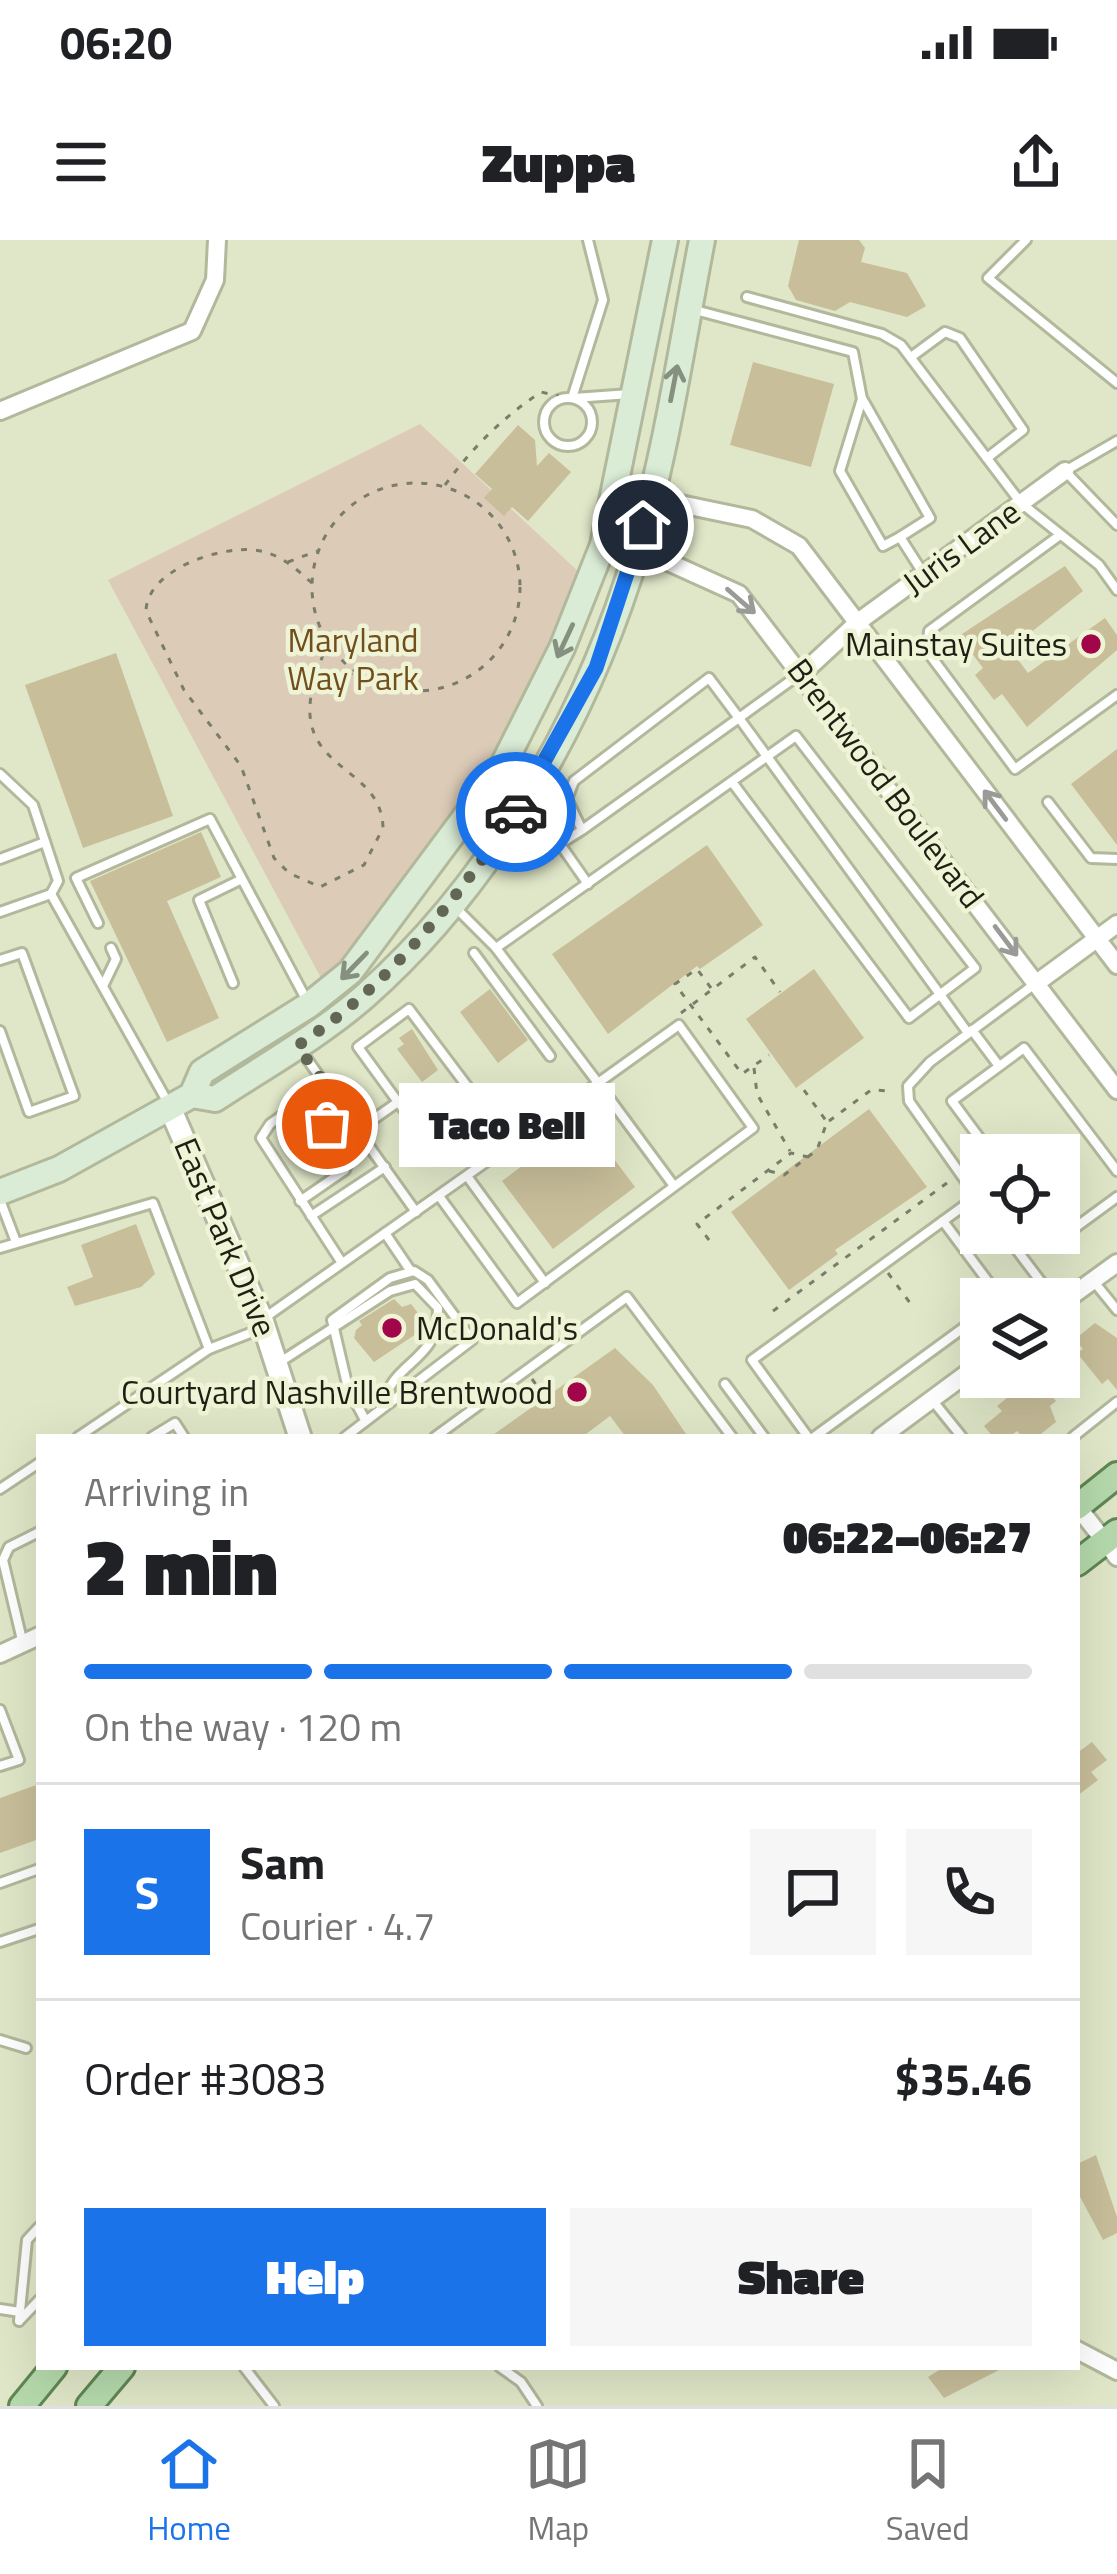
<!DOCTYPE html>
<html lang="en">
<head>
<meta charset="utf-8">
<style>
  body { margin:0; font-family:"Titillium Web",sans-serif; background:#f6f6f6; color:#202124; height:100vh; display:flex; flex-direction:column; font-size:45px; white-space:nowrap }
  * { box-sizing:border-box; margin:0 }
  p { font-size:39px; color:#757577 }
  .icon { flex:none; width:66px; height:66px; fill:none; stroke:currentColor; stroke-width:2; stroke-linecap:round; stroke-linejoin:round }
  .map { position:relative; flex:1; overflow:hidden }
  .side { position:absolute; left:36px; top:1194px; width:1044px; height:936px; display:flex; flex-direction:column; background:#fff; border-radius:0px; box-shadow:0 12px 48px #0002 }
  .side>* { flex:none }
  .tools { position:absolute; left:960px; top:894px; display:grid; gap:24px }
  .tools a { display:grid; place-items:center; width:120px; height:120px; border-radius:0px; background:#fff; box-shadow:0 12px 48px #0002; font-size:60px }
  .pin { position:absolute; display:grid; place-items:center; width:102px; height:102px; color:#fff; margin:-51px; border:6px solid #fff; border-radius:50%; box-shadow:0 3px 12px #0007 }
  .courier { position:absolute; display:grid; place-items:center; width:120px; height:120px; margin:-60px; border:9px solid #1a73e8; border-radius:50%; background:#fff; color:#222; box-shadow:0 3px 15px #0007 }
  .bubble { position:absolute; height:84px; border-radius:0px; background:#fff; box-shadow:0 12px 48px #0002; font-size:39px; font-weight:800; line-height:84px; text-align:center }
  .overview em { font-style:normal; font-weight:800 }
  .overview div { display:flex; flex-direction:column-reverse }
  .overview { display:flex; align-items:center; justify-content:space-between; height:204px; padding:0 48px }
  h1 { font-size:78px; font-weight:800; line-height:90px }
  .bar { display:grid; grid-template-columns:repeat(4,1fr); gap:18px 12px; align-content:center; height:144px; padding:0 48px }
  .bar i { height:15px; border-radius:9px; background:#e0e0e0 }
  .bar .selected { background:#1a73e8 }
  .bar p { grid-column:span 4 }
  .line { display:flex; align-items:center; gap:30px; padding:0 48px; border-top:3px solid #e0e0e0 }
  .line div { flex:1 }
  .round { display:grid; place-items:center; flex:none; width:126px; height:126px; border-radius:0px; background:#f6f6f6 }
  .cta { display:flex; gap:24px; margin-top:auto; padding:24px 48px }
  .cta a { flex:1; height:138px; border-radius:0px; background:#1a73e8; color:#fff; font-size:48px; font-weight:800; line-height:138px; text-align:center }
  .cta a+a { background:#f6f6f6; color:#202124 }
  .status { display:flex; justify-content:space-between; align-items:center; height:84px; padding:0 60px; background:#fff; direction:ltr }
  .status svg { height:33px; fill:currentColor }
  header { display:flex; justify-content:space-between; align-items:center; height:156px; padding:0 48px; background:#fff; font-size:54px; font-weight:800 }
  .tab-bar { display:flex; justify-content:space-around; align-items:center; height:168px; border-top:3px solid #e0e0e0; background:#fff; font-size:33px; color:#757577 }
  .tab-bar a { display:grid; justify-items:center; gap:6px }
  .tab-bar .selected { color:#1a73e8 }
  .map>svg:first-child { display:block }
  .green { fill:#dccbb7 }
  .building { fill:#c8be9a }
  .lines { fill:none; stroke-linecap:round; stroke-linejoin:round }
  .service-casing { stroke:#b2b89b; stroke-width:14 }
  .minor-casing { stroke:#b2b89b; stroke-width:22 }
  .tertiary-casing { stroke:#b2b89b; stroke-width:27 }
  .secondary-casing { stroke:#b2b89b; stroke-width:30 }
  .primary-casing { stroke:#608753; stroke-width:30 }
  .path { stroke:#797d69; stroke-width:3; stroke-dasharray:6 9; stroke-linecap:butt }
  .service { stroke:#fff; stroke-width:8 }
  .minor { stroke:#fff; stroke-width:16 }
  .tertiary { stroke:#fff; stroke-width:21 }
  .secondary { stroke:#daecd6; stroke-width:24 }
  .primary { stroke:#b5d9ac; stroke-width:24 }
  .oneway { stroke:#85907f }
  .oneway2 { stroke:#9a9b96 }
  .done { stroke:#626654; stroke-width:12; stroke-dasharray:0 21.6 }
  .route { stroke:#1a73e8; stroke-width:15 }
  .poi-dot { fill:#a00649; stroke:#eef4d5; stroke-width:4.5 }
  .labels { text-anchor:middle; stroke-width:9; stroke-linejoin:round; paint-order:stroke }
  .street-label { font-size:33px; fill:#1e2015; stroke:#eef4d5 }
  .park-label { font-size:33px; fill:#714e1c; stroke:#eef4d5 }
  .poi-label { font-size:33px; fill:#1e2015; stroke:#eef4d5; text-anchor:end }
</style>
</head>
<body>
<div class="status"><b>06:20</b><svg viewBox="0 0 49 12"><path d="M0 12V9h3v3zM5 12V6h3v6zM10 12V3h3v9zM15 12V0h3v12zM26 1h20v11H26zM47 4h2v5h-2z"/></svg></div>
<header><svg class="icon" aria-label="menu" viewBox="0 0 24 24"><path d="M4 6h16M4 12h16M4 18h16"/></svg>Zuppa<svg class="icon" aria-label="share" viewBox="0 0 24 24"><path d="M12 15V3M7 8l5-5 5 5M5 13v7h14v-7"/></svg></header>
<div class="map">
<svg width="1117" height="2166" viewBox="0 0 1117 2166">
  <rect width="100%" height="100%" fill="#e0e7c8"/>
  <polygon class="green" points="420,184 580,333 528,475 441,614 322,740 108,340"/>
  <g class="building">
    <polygon points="799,0 859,0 865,8 861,22 907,33 926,66 907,77 850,62 835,71 796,60 788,46"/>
    <polygon points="753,122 834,144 811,227 730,205"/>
    <polygon points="518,185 535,200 537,226 549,213 571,232 528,281 512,267 504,276 484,258 492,249 475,234"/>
    <polygon points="1065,326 1083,351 1010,409 1028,433 1105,378 1117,395 1117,410 1027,487 1002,454 994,460 975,435 983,428 959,396"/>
    <polygon points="116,413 173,576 83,608 25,445"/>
    <polygon points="1117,509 1117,605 1071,544"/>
    <polygon points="201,592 221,637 167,661 219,778 167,802 90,641"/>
    <polygon points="707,605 763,685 700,729 697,726 608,794 552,714"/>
    <polygon points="814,729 864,798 796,848 746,779"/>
    <polygon points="490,749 528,800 498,823 460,772"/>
    <polygon points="412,789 438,830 422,842 397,809 404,804 399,798"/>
    <polygon points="869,869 927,947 835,1010 838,1014 789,1050 731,972"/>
    <polygon points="312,878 339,920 318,934 290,894"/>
    <polygon points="584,879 635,947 553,1009 502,941"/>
    <polygon points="136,984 155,1034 141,1047 75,1066 67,1047 93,1037 81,1005"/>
    <polygon points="394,1059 402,1067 411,1064 428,1086 374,1122 354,1098 356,1090 362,1085 359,1081"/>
    <polygon points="1095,1083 1117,1098 1117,1150 1108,1139 1102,1144 1077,1113 1083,1109 1075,1099"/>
    <polygon points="615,1108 653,1145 688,1197 626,1197 610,1176 582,1197 490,1197"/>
    <polygon points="1029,1140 1033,1146 1040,1141 1056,1161 1050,1166 1056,1182 1037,1197 1023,1197 1017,1191 1009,1197 993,1197 984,1186 1002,1171 997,1166"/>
    <polygon points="1092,1502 1107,1520 1091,1532 1098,1540 1077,1556 1077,1513"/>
    <polygon points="39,1544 39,1599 0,1613 0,1558"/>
    <polygon points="1096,1915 1117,1977 1117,1993 1103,2000 1077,1951 1077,1924"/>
    <polygon points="944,2127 1005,2127 944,2158 928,2137"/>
  </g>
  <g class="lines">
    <g class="service-casing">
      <g id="service">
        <polyline points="1026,0 988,38 1117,143"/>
        <polyline points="747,57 882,94 901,105 1021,263 1099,325 1117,350"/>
        <polyline points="695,70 853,112 862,159 840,231 883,306 900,297 923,333"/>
        <polyline points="911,117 945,92 960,98 1023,190 987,218"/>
        <circle cx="568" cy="182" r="24"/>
        <polyline points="572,158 603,60 588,0"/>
        <polyline points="574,158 630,154"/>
        <polyline points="863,160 930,278 900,297"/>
        <polyline points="1117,201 1065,231 1117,285"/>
        <polyline points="1060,295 929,391 927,411 1015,529 1117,455"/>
        <polyline points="797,436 739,478 968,793"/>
        <polyline points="0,534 33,565 58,641 51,654"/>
        <polyline points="1048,562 1091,618 1117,619"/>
        <polyline points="582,590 567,559 574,541 709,438 739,478 582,590 560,604 588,644"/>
        <polyline points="0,619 45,602"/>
        <polyline points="0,672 51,654 167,861"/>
        <polyline points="98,683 76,638 210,579 306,759"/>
        <polyline points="496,708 796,496 975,728 909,778 732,542"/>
        <polyline points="474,713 550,816"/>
        <polyline points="0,720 22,713 74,856 29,872 0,791"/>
        <polyline points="233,743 199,660 240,640"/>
        <polyline points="104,744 116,719 111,708"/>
        <polyline points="972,790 999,826"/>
        <polyline points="302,812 416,972"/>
        <polyline points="326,845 270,884 261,898 342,1023"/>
        <polyline points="479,862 511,906"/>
        <polyline points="358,890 398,862 418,888 432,893 479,862 409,769 358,807 398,862"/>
        <polyline points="992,915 952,861 1024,808 1117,931"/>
        <polyline points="467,936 545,1043"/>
        <polyline points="439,956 517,1063 753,888 679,785 598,843 674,946"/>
        <polyline points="0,960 16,1002"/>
        <polyline points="300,961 345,930 349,919 308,858"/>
        <polyline points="981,963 909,861 908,846 930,822 1036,743"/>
        <polyline points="311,976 385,927"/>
        <polyline points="943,981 1001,1059"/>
        <polyline points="385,993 410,1030"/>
        <polyline points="1004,993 1054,1059"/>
        <polyline points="1051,993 1057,1001 1117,957"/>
        <polyline points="0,1008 153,963 209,1109"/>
        <polyline points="1095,1043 1117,1070"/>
        <polyline points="263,1079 598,843 496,708 454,666"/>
        <path d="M280,1122l110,-71 25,-7 23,24c1,55 -45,51 -55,97"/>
        <polyline points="725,1144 764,1197"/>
        <polyline points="933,1161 962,1197"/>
        <polyline points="78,1197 209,1109 263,1088"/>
        <polyline points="152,1197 175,1183 184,1197"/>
        <polyline points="345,1197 472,1100 428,1040 414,1031 390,1038 332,1080 348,1148 364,1178"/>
        <polyline points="435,1197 627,1057 732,1197"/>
        <polyline points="808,1197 752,1120 976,957"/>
        <polyline points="814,1197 981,1075"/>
        <polyline points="1073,1197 1117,1162"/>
        <polyline points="0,1249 39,1223"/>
        <polyline points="22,1400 3,1320 9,1307 39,1292"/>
        <polyline points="0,1470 19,1520 0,1526"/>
        <polyline points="0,1643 39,1629"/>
        <polyline points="0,1702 39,1689"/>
        <polyline points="0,1800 26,1808"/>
        <polyline points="0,2069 20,2072"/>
        <polyline points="20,2080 39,2060"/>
        <polyline points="19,2081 27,2000 39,1987"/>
        <polyline points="244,2127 274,2166"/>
        <polyline points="500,2127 521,2142 537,2166"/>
      </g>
    </g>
    <g class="minor-casing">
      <g id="minor">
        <polyline points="0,171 192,91 215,40 217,0"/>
        <polyline points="618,251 752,279 799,306 1117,725"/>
        <polyline points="603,305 666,321 739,354 1117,850"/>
        <polyline points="804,432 858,382 1065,231"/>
        <polyline points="1038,742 1117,684"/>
        <polyline points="1059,1065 1117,1023"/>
        <polyline points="881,1197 981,1123"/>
        <polyline points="1077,1266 1117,1317"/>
        <polyline points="0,1414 39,1396"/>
        <polyline points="1077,2110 1117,2131"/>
      </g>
    </g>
    <g class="tertiary-casing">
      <polyline id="tertiary" points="170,868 262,1080 300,1197"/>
    </g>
    <g class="secondary-casing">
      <g id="secondary">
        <path d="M192,855l23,4c50,-33 104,-63 150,-103 129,-114 223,-281 272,-445 30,-101 45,-208 65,-311"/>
        <polyline points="0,952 59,929 192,855 202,832 309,765 350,732 501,529 562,408 603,305 665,0"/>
      </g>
    </g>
    <g class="primary-casing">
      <g id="primary">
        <polyline points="1077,1267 1117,1235"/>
        <polyline points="1077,1323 1117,1292"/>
        <polyline points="22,2166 54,2127"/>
        <polyline points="89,2166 122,2127"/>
      </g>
    </g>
    <g class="path">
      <circle cx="416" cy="347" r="104"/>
      <path d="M445,245c28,-38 57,-67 96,-93l18,4"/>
      <polyline points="288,322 317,311"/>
      <path d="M312,343c-17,-15 -34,-31 -58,-33 -35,-4 -107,20 -108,61l38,79 57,76 33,92 15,15 31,14 44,-22 19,-37c-1,-56 -69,-57 -73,-113 -2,-24 11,-51 17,-74"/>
      <polyline points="317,440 355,433"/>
      <polyline points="711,748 697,729 675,744 742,834 769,815"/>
      <polyline points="681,773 755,717 780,752"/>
      <polyline points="754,828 757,854 790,911"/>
      <polyline points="829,881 871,850 893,851"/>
      <polyline points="769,931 784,935 817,910 827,882 801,846"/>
      <polyline points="709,1000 697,984 791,913 808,917"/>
      <polyline points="888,1033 913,1067"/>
      <polyline points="773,1071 951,940"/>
      <polyline points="532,1139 555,1171"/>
    </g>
    <use href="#service" class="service"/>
    <use href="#minor" class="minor"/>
    <use href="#tertiary" class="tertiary"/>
    <use href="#secondary" class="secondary"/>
    <use href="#primary" class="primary"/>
  </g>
  <defs><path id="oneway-shaft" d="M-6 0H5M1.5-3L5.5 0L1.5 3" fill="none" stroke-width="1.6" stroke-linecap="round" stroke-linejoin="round" transform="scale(3)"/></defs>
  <g class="oneway">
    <use href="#oneway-shaft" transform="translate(674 143) rotate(-79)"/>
    <use href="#oneway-shaft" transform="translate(565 401) rotate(115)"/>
    <use href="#oneway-shaft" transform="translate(354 726) rotate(134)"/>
  </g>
  <g class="oneway2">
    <use href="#oneway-shaft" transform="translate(741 361) rotate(41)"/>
    <use href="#oneway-shaft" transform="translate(995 565) rotate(-127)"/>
    <use href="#oneway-shaft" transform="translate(1006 701) rotate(53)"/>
  </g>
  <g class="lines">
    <path class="done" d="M327,884l-19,-26 18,-13 -29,-39c93,-61 157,-144 219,-234"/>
    <polyline class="route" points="516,572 596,428 643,285"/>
  </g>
  <g class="poi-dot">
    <circle cx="1091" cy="404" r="12"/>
    <circle cx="392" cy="1088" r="12"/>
    <circle cx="577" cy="1152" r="12"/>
  </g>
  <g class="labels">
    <g class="street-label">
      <text transform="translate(961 307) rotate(-36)" y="12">Juris Lane</text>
      <text transform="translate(886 543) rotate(53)" y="12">Brentwood Boulevard</text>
      <text transform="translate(226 997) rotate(67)" y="12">East Park Drive</text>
    </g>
    <g class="park-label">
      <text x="353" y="412">Maryland<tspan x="353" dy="38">Way Park</tspan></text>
    </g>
    <g class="poi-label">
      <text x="1067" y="416">Mainstay Suites</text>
      <text x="416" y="1100" text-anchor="start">McDonald's</text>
      <text x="553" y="1164">Courtyard Nashville Brentwood</text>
    </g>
  </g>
</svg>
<div class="tools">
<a><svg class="icon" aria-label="locate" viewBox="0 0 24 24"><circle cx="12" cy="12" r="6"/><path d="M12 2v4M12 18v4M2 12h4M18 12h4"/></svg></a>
<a><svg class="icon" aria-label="layers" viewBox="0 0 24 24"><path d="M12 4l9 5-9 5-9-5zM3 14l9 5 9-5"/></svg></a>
</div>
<div class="pin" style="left:327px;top:884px;background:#ea580c"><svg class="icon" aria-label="bag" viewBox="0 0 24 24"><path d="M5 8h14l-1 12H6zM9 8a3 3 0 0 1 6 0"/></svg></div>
<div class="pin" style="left:643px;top:285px;background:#1f2937"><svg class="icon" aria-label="home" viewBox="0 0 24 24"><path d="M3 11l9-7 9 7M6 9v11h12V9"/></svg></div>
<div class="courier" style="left:516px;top:572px"><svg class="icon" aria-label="car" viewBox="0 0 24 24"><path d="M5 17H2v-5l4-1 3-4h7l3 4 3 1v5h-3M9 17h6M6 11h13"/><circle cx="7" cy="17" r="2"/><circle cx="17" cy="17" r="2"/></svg></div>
<div class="bubble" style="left:399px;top:843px;width:216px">Taco Bell</div>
<section class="side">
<div class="overview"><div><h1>2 min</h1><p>Arriving in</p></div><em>06:22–06:27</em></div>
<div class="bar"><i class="selected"></i><i class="selected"></i><i class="selected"></i><i></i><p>On the way · 120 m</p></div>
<div class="line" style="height:216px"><b class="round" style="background:#1a73e8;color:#fff">S</b><div><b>Sam</b><p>Courier · 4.7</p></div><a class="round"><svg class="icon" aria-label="chat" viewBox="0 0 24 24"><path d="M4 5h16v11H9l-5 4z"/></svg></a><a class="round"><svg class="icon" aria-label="phone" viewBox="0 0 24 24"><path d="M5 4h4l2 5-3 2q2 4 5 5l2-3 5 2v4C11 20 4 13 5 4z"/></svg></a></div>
<div class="line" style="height:156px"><div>Order #3083</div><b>$35.46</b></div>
<div class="cta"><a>Help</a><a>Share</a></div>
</section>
</div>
<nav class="tab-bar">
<a class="selected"><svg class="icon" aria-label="home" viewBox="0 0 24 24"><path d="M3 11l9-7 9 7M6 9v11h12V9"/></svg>Home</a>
<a><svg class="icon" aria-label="map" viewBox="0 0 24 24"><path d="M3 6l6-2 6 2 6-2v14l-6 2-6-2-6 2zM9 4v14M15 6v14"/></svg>Map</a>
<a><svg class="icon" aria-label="saved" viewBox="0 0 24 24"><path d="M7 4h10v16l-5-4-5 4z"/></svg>Saved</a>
</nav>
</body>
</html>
